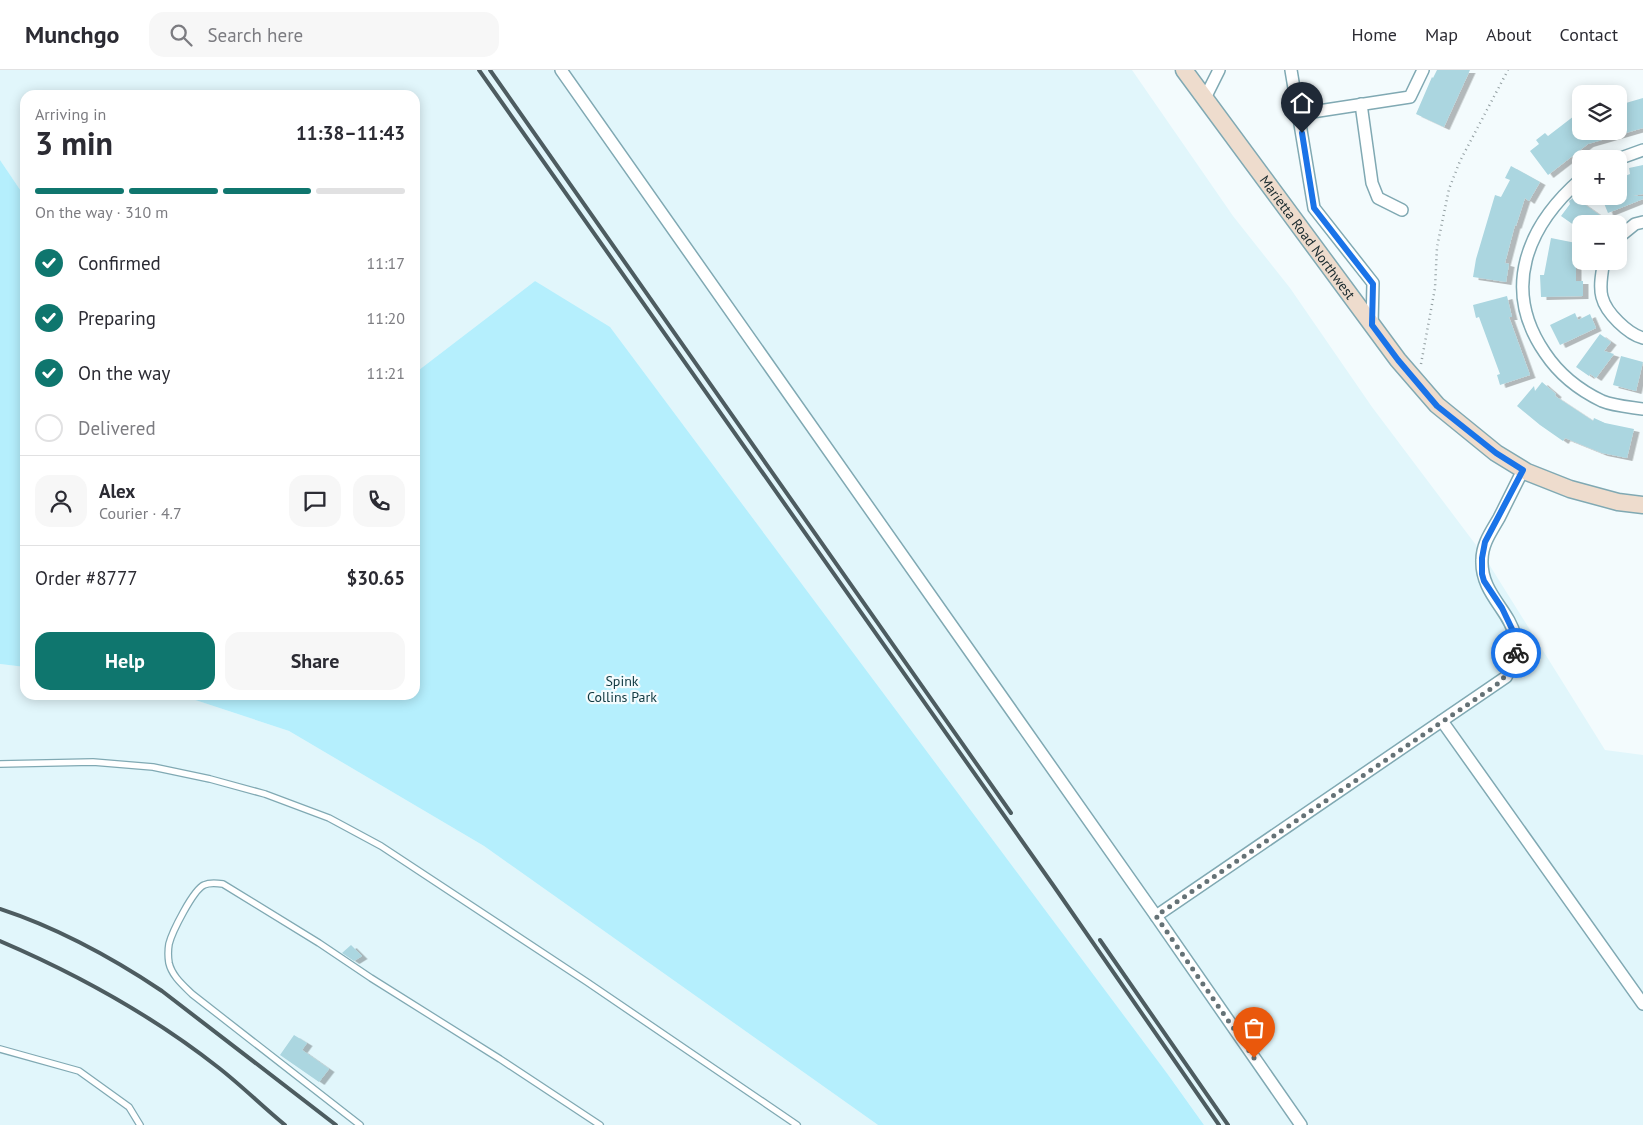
<!DOCTYPE html>
<html lang="en">
<head>
<meta charset="utf-8">
<style>
  body { margin:0; font-family:"PT Sans",sans-serif; background:#f7f7f7; color:#2b2b33; height:100vh; display:flex; flex-direction:column; font-size:19px; white-space:nowrap }
  * { box-sizing:border-box; margin:0 }
  p { font-size:16px; color:#7c7c81 }
  .icon { flex:none; width:28px; height:28px; fill:none; stroke:currentColor; stroke-width:2; stroke-linecap:round; stroke-linejoin:round }
  .map { position:relative; flex:1; overflow:hidden }
  .panel { position:absolute; left:20px; top:20px; width:400px; height:610px; display:flex; flex-direction:column; background:#fff; border-radius:15px; box-shadow:0 2px 12px #0003 }
  .panel>* { flex:none }
  .controls { position:absolute; left:1572px; top:15px; display:grid; gap:10px }
  .controls a { display:grid; place-items:center; width:55px; height:55px; border-radius:10px; background:#fff; box-shadow:0 2px 12px #0003; font-size:25px }
  .pin { position:absolute; display:grid; place-items:center; width:42px; height:42px; color:#fff; margin:-51px -21px; border-radius:50% 50% 50% 0; rotate:-45deg; box-shadow:0 0 5px #0007 }
  .pin .icon { rotate:45deg }
  .courier { position:absolute; display:grid; place-items:center; width:50px; height:50px; margin:-25px; border:4px solid #1a73e8; border-radius:50%; background:#fff; color:#222; box-shadow:0 1px 6px #0007 }
  .head em { font-style:normal; font-weight:600 }
  .head div { display:flex; flex-direction:column-reverse }
  .head { display:flex; align-items:center; justify-content:space-between; height:85px; padding:0 15px }
  h1 { font-size:32px; font-weight:600; line-height:38px }
  .bar { display:grid; grid-template-columns:repeat(4,1fr); gap:8px 5px; align-content:center; height:60px; padding:0 15px }
  .bar i { height:6px; border-radius:4px; background:#e1e1e2 }
  .bar .current { background:#0f766e }
  .bar p { grid-column:span 4 }
  .line { display:flex; align-items:center; gap:12px; padding:0 15px; border-top:1px solid #e1e1e2 }
  .line div { flex:1 }
  .round { display:grid; place-items:center; flex:none; width:52px; height:52px; border-radius:15px; background:#f7f7f7 }
  ol { padding:0 15px; list-style:none }
  li { display:flex; align-items:center; gap:15px; height:55px }
  li p { margin-inline-start:auto }
  li .icon { padding:5px; border-radius:50%; background:#0f766e; color:#fff; stroke-width:4 }
  li:last-child { color:#7c7c81 }
  li i { width:28px; height:28px; border:2px solid #e1e1e2; border-radius:50% }
  .cta { display:flex; gap:10px; margin-top:auto; padding:10px 15px }
  .cta a { flex:1; height:58px; border-radius:15px; background:#0f766e; color:#fff; font-size:20px; font-weight:600; line-height:58px; text-align:center }
  .cta a+a { background:#f7f7f7; color:#2b2b33 }
  header { display:flex; align-items:center; gap:30px; box-sizing:border-box; height:70px; padding:0 25px; background:#fff; border-bottom:1px solid #e1e1e2 }
  header strong { font-size:24px }
  nav { display:flex; gap:28px; margin-inline-start:auto; font-size:18px }
  .search { width:350px; height:45px; background:#f7f7f7; display:flex; align-items:center; gap:12px; box-sizing:border-box; padding:0 18px; border-radius:15px; color:#7c7c81; font-size:19px }
  .map>svg:first-child { display:block }
  .built { fill:#e1f6fb }
  .green { fill:#b5effd }
  .building { fill:#abd6e0; filter:url(#shadow) }
  .lines { fill:none; stroke-linecap:round; stroke-linejoin:round }
  .service-casing { stroke:#80a9b3; stroke-width:8 }
  .minor-casing { stroke:#80a9b3; stroke-width:14 }
  .secondary-casing { stroke:#80a9b3; stroke-width:19 }
  .path { stroke:#919da0; stroke-width:2.5; stroke-dasharray:1 4; stroke-linecap:butt }
  .service { stroke:#fff; stroke-width:5.5 }
  .minor { stroke:#fff; stroke-width:11 }
  .secondary { stroke:#eedccd; stroke-width:16 }
  .rail { stroke:#4d5c60; stroke-width:4 }
  .done { stroke:#657276; stroke-width:5; stroke-dasharray:0 9 }
  .route { stroke:#1a73e8; stroke-width:6 }
  .labels { text-anchor:middle; stroke-width:4.5; stroke-linejoin:round; paint-order:stroke }
  .street-label { font-size:14px; fill:#18292d; stroke:#f3fbfd }
  .park-label { font-size:14px; fill:#0e373f; stroke:#f3fbfd }
</style>
</head>
<body>
<header>
<strong>Munchgo</strong>
<div class="search"><svg class="icon" aria-label="search" viewBox="0 0 24 24"><circle cx="10" cy="10" r="6"/><path d="M15 15l6 6"/></svg>Search here</div>
<nav><a>Home</a><a>Map</a><a>About</a><a>Contact</a></nav>
</header>
<div class="map">
<svg width="1643" height="1055" viewBox="0 0 1643 1055">
  <defs>
    <filter id="shadow"><feDropShadow dx="5.5" dy="3" stdDeviation="0" flood-color="#0004"/></filter>
  </defs>
  <rect width="100%" height="100%" fill="#f3fbfd"/>
  <g class="built">
    <polygon points="0,0 1132,0 1233,146 1290,218 1372,337 1482,483 1605,680 1643,685 1643,1055 1204,1055 1169,1006 535,211 415,303 415,25 25,25 25,127 0,90"/>
    <polygon points="0,594 25,597 25,625 180,625 289,661 484,776 878,1055 0,1055"/>
  </g>
  <g class="green">
    <polygon points="0,90 25,127 25,597 0,594"/>
    <polygon points="535,211 610,257 1169,1006 1204,1055 878,1055 484,776 289,661 180,625 415,625 415,303"/>
  </g>
  <g class="building">
    <polygon points="1437,0 1470,0 1444,57 1416,44 1432,7 1433,8"/>
    <polygon points="1643,28 1643,58 1588,74 1548,105 1530,81 1539,74 1536,70 1545,63 1548,66 1574,46 1581,56 1581,61 1619,61 1619,35"/>
    <polygon points="1643,95 1643,124 1633,126 1643,126 1643,129 1608,143 1601,126 1619,126 1619,105 1620,108 1630,104 1629,98"/>
    <polygon points="1511,96 1540,112 1529,131 1525,128 1516,156 1515,155 1505,193 1509,194 1506,212 1473,207 1476,189 1495,125 1501,127 1510,110 1505,108"/>
    <polygon points="1574,127 1601,146 1581,153 1581,160 1561,146 1570,134 1569,131"/>
    <polygon points="1551,168 1581,174 1581,189 1576,188 1576,211 1583,211 1583,226 1541,227 1540,205 1544,205"/>
    <polygon points="1507,226 1512,247 1509,247 1530,305 1500,315 1497,305 1500,304 1479,247 1476,248 1473,235"/>
    <polygon points="1575,243 1578,250 1590,244 1596,258 1560,275 1550,255"/>
    <polygon points="1600,264 1611,272 1604,281 1614,284 1596,308 1590,304 1589,306 1576,297"/>
    <polygon points="1621,286 1643,292 1636,321 1613,315"/>
    <polygon points="1542,312 1556,324 1555,326 1593,351 1594,348 1605,353 1634,359 1627,388 1602,383 1565,368 1563,371 1540,355 1517,336 1534,316 1535,321"/>
    <polygon points="351,875 362,886 354,891 342,883"/>
    <polygon points="294,965 307,973 302,980 329,999 319,1012 280,985"/>
  </g>
  <g class="lines">
    <g class="service-casing">
      <g id="service">
        <polyline points="0,694 93,692 153,697 210,709 265,724 329,748 381,776 587,912 797,1055"/>
        <polyline points="0,979 79,1001 129,1037 140,1055"/>
        <path d="M360,1055l-168,-131c-9,-9 -20,-18 -23,-31 -1,-6 -1,-13 0,-19 3,-12 24,-54 35,-59 6,-3 13,-2 19,-1l96,59 52,35 129,81 100,66"/>
      </g>
    </g>
    <g class="minor-casing">
      <g id="minor">
        <polyline points="561,0 1156,846 1301,1055"/>
        <polyline points="1291,0 1314,138 1373,213 1372,255"/>
        <polyline points="1205,28 1219,0"/>
        <polyline points="1361,34 1372,113 1378,128 1402,140"/>
        <polyline points="1299,44 1410,27 1423,0"/>
        <polyline points="1618,89 1643,80"/>
        <path d="M1581,109c-54,47 -80,110 -36,174 14,21 34,37 57,48 12,5 28,6 41,8"/>
        <polyline points="1619,167 1635,154 1643,152"/>
        <path d="M1604,191c-2,11 -5,25 -2,36 4,16 26,37 41,41"/>
        <polyline points="1442,651 1643,934"/>
        <path d="M1156,846l350,-239c33,-56 -26,-70 -24,-117 0,-16 9,-28 17,-42 8,-16 16,-32 24,-48"/>
      </g>
    </g>
    <g class="secondary-casing">
      <g id="secondary">
        <path id="s1" d="M1184,0l214,290 39,45 59,48 31,19 43,17 48,13 25,3"/>
      </g>
    </g>
    <polyline class="path" points="1421,294 1435,218 1437,177 1449,119 1460,91 1508,0"/>
    <use href="#service" class="service"/>
    <use href="#minor" class="minor"/>
    <use href="#secondary" class="secondary"/>
    <g class="rail">
      <polyline points="479,0 1053,815 1219,1055"/>
      <polyline points="490,0 1011,743"/>
      <path d="M0,839c58,19 111,48 162,82l174,134"/>
      <polyline points="1100,870 1228,1055"/>
      <path d="M0,871c77,33 153,75 219,127 23,18 44,39 66,57"/>
    </g>
  </g>
  <g class="lines">
    <path class="done" d="M1254,988l-98,-142 339,-230c12,-10 17,-19 21,-33"/>
    <polyline class="route" points="1302,63 1314,138 1373,214 1372,255 1398,290 1437,336 1496,383 1523,400 1485,472 1482,488 1482,504 1484,511 1502,538 1512,559 1516,571 1516,583"/>
  </g>
  <g class="labels">
    <g class="street-label">
      <text dy="5" stroke="none"><textPath href="#s1" startOffset="208">Marietta Road Northwest</textPath></text>
    </g>
    <g class="park-label">
      <text x="622" y="616">Spink<tspan x="622" dy="16">Collins Park</tspan></text>
    </g>
  </g>
</svg>
<div class="controls">
<a><svg class="icon" aria-label="layers" viewBox="0 0 24 24"><path d="M12 4l9 5-9 5-9-5zM3 14l9 5 9-5"/></svg></a>
<a>+</a>
<a>−</a>
</div>
<div class="pin" style="left:1254px;top:988px;background:#ea580c"><svg class="icon" aria-label="bag" viewBox="0 0 24 24"><path d="M5 8h14l-1 12H6zM9 8a3 3 0 0 1 6 0"/></svg></div>
<div class="pin" style="left:1302px;top:63px;background:#1f2937"><svg class="icon" aria-label="home" viewBox="0 0 24 24"><path d="M3 11l9-7 9 7M6 9v11h12V9"/></svg></div>
<div class="courier" style="left:1516px;top:583px"><svg class="icon" aria-label="bike" viewBox="0 0 24 24"><circle cx="6" cy="16" r="4"/><circle cx="18" cy="16" r="4"/><path d="M6 16l4-8h5l3 8M10 8l3 8H6M13 5h3"/></svg></div>
<section class="panel">
<div class="head"><div><h1>3 min</h1><p>Arriving in</p></div><em>11:38–11:43</em></div>
<div class="bar"><i class="current"></i><i class="current"></i><i class="current"></i><i></i><p>On the way · 310 m</p></div>
<ol>
<li><svg class="icon" aria-label="check" viewBox="0 0 24 24"><path d="M5 12l5 5 9-10"/></svg>Confirmed<p>11:17</p></li>
<li><svg class="icon" aria-label="check" viewBox="0 0 24 24"><path d="M5 12l5 5 9-10"/></svg>Preparing<p>11:20</p></li>
<li><svg class="icon" aria-label="check" viewBox="0 0 24 24"><path d="M5 12l5 5 9-10"/></svg>On the way<p>11:21</p></li>
<li><i></i>Delivered</li>
</ol>
<div class="line" style="height:90px"><a class="round"><svg class="icon" aria-label="person" viewBox="0 0 24 24"><circle cx="12" cy="8" r="4"/><path d="M4 21q1-7 8-7t8 7"/></svg></a><div><b>Alex</b><p>Courier · 4.7</p></div><a class="round"><svg class="icon" aria-label="chat" viewBox="0 0 24 24"><path d="M4 5h16v11H9l-5 4z"/></svg></a><a class="round"><svg class="icon" aria-label="phone" viewBox="0 0 24 24"><path d="M5 4h4l2 5-3 2q2 4 5 5l2-3 5 2v4C11 20 4 13 5 4z"/></svg></a></div>
<div class="line" style="height:65px"><div>Order #8777</div><b>$30.65</b></div>
<div class="cta"><a>Help</a><a>Share</a></div>
</section>
</div>
</body>
</html>
